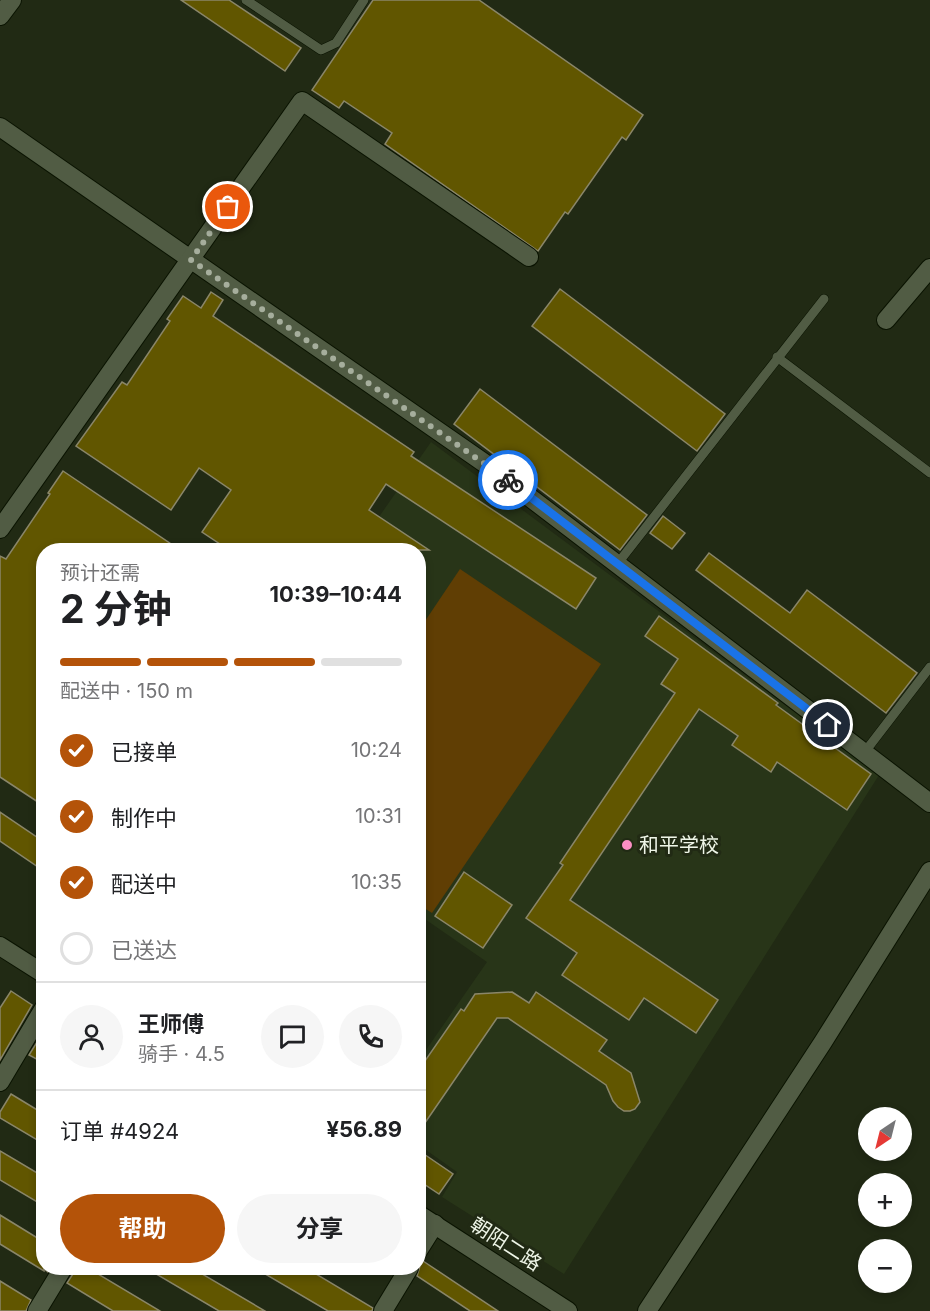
<!DOCTYPE html>
<html lang="zh">
<head>
<meta charset="utf-8">
<style>
  body { margin:0; font-family:Inter,"Noto Sans SC",sans-serif; background:#f6f6f6; color:#202124; height:100vh; display:flex; flex-direction:column; font-size:22px; white-space:nowrap }
  * { box-sizing:border-box; margin:0 }
  p { font-size:20px; color:#757577 }
  .icon { flex:none; width:33px; height:33px; fill:none; stroke:currentColor; stroke-width:2; stroke-linecap:round; stroke-linejoin:round }
  .map { position:relative; flex:1; overflow:hidden }
  .drawer { position:absolute; left:36px; top:543px; width:390px; height:732px; display:flex; flex-direction:column; background:#fff; border-radius:24px; box-shadow:0 3px 9px #0003 }
  .drawer>* { flex:none }
  .needle { width:39px; rotate:215deg }
  .fabs { position:absolute; left:858px; top:1107px; display:grid; gap:12px }
  .fabs a { display:grid; place-items:center; width:54px; height:54px; border-radius:50%; background:#fff; box-shadow:0 3px 9px #0003; font-size:30px }
  .pin { position:absolute; display:grid; place-items:center; width:51px; height:51px; color:#fff; margin:-26px; border:3px solid #fff; border-radius:50%; box-shadow:0 2px 6px #0007 }
  .courier { position:absolute; display:grid; place-items:center; width:60px; height:60px; margin:-30px; border:4px solid #1a73e8; border-radius:50%; background:#fff; color:#222; box-shadow:0 2px 8px #0007 }
  .summary em { font-style:normal; font-weight:700 }
  .summary div { display:flex; flex-direction:column-reverse }
  .summary { display:flex; align-items:center; justify-content:space-between; height:102px; padding:0 24px }
  h1 { font-size:39px; font-weight:700; line-height:45px }
  .bar { display:grid; grid-template-columns:repeat(4,1fr); gap:9px 6px; align-content:center; height:72px; padding:0 24px }
  .bar i { height:8px; border-radius:4px; background:#e0e0e0 }
  .bar .current { background:#b45309 }
  .bar p { grid-column:span 4 }
  .line { display:flex; align-items:center; gap:15px; padding:0 24px; border-top:2px solid #e0e0e0 }
  .line div { flex:1 }
  .round { display:grid; place-items:center; flex:none; width:63px; height:63px; border-radius:32px; background:#f6f6f6 }
  ol { padding:0 24px; list-style:none }
  li { display:flex; align-items:center; gap:18px; height:66px }
  li p { margin-inline-start:auto }
  li .icon { padding:6px; border-radius:50%; background:#b45309; color:#fff; stroke-width:4 }
  li:last-child { color:#757577 }
  li i { width:33px; height:33px; border:3px solid #e0e0e0; border-radius:50% }
  .cta { display:flex; gap:12px; margin-top:auto; padding:12px 24px }
  .cta a { flex:1; height:69px; border-radius:36px; background:#b45309; color:#fff; font-size:24px; font-weight:700; line-height:69px; text-align:center }
  .cta a+a { background:#f6f6f6; color:#202124 }
  .map>svg:first-child { display:block }
  .built { fill:#283518 }
  .green { fill:#603e04 }
  .building { fill:#615600; stroke:#8a8669; stroke-width:1.5 }
  .lines { fill:none; stroke-linecap:round; stroke-linejoin:round }
  .lane-casing { stroke:#0a1301; stroke-width:10 }
  .street-casing { stroke:#0a1301; stroke-width:20 }
  .secondary-casing { stroke:#0a1301; stroke-width:20 }
  .lane { stroke:#515c44; stroke-width:9 }
  .street { stroke:#515c44; stroke-width:18 }
  .secondary { stroke:#515c44; stroke-width:18 }
  .done { stroke:#a6ae9d; stroke-width:6; stroke-dasharray:0 10.8 }
  .route { stroke:#1a73e8; stroke-width:8 }
  .poi-dot { fill:#fb8fc4; stroke:#212a14; stroke-width:2 }
  .labels { text-anchor:middle; stroke-width:6; stroke-linejoin:round; paint-order:stroke }
  .poi-label { font-size:20px; fill:#eef5e7; stroke:#212a14; text-anchor:start }
  .street-label { font-size:20px; fill:#eef5e7; stroke:#212a14 }
</style>
</head>
<body>
<div class="map">
<svg width="930" height="1311" viewBox="0 0 930 1311">
  <rect width="100%" height="100%" fill="#212a14"/>
  <polygon class="built" points="431,442 879,775 564,1274 442,1197 457,1172 419,1145 419,1060 487,962 419,915 418,550 356,550"/>
  <polygon class="green" points="460,569 601,664 432,913 418,904 419,630"/>
  <g class="building">
    <polygon points="181,0 229,0 301,48 285,71"/>
    <polygon points="373,0 479,0 643,115 626,140 622,137 568,214 565,212 538,251 385,144 392,133 344,101 339,108 312,90"/>
    <polygon points="560,289 725,414 697,451 532,326"/>
    <polygon points="211,292 223,300 213,316 414,452 411,456 596,578 576,609 386,484 369,510 429,550 229,550 202,532 231,490 199,468 171,510 76,446 122,382 127,385 170,321 167,319 183,296 201,308"/>
    <polygon points="480,389 647,515 620,550 454,424"/>
    <polygon points="63,471 180,550 44,550 44,806 0,777 0,556 6,559 50,494 48,493"/>
    <polygon points="663,516 685,533 672,549 650,533"/>
    <polygon points="709,553 790,613 807,590 917,673 886,713 696,570"/>
    <polygon points="659,616 778,703 776,705 871,774 847,810 777,762 771,772 732,745 738,736 699,709 570,900 718,1000 696,1033 644,998 629,1020 562,975 577,953 526,918 563,865 560,863 675,693 661,684 678,659 645,636"/>
    <polygon points="0,812 44,842 44,871 0,841"/>
    <polygon points="464,872 512,905 483,948 435,916"/>
    <polygon points="11,991 32,1005 0,1060 0,1008"/>
    <polygon points="512,992 529,1003 536,992 607,1040 599,1051 631,1073 640,1102 635,1109 630,1111 624,1111 618,1107 613,1101 606,1085 508,1018 497,1018 418,1133 418,1071 461,1009 464,1011 475,994"/>
    <polygon points="44,1031 44,1063 29,1055"/>
    <polygon points="11,1094 44,1114 44,1144 0,1118 0,1112"/>
    <polygon points="418,1150 453,1174 439,1194 418,1180"/>
    <polygon points="0,1151 44,1177 44,1206 0,1180"/>
    <polygon points="0,1215 44,1242 44,1268 50,1268 48,1272 44,1269 44,1271 0,1244"/>
    <polygon points="423,1261 498,1311 470,1311 417,1276 420,1266"/>
    <polygon points="74,1268 88,1268 160,1311 113,1311 67,1283 73,1274"/>
    <polygon points="146,1268 192,1268 265,1311 219,1311"/>
    <polygon points="255,1268 306,1268 373,1308 372,1311 328,1311"/>
    <polygon points="0,1281 31,1300 26,1311 0,1311"/>
  </g>
  <g class="lines">
    <g class="lane-casing">
      <g id="lane">
        <polyline points="246,0 321,50 336,43 364,0"/>
        <polyline points="777,357 930,473"/>
        <polyline points="618,563 824,299"/>
        <polyline points="864,753 930,667"/>
      </g>
    </g>
    <g class="street-casing">
      <g id="street">
        <polyline points="0,127 490,467 930,803"/>
        <polyline points="886,320 930,268"/>
        <polyline points="0,529 302,101 529,257"/>
        <polyline points="0,1082 44,1008"/>
        <polyline points="418,1251 435,1224"/>
        <polyline points="37,1311 63,1268"/>
        <polyline points="383,1311 409,1268"/>
        <polyline points="647,1311 823,1042 930,871"/>
      </g>
    </g>
    <g class="secondary-casing">
      <g id="secondary">
        <polyline points="0,16 12,0"/>
        <polyline points="0,946 44,974"/>
        <polyline points="418,1214 568,1311"/>
      </g>
    </g>
    <use href="#lane" class="lane"/>
    <use href="#street" class="street"/>
    <use href="#secondary" class="secondary"/>
  </g>
  <g class="lines">
    <polyline class="done" points="228,207 191,260 508,480"/>
    <polyline class="route" points="508,480 828,725"/>
  </g>
  <circle class="poi-dot" cx="627" cy="845" r="6"/>
  <g class="labels">
    <g class="poi-label">
      <text x="639" y="852">和平学校</text>
    </g>
    <g class="street-label">
      <text transform="translate(506 1244) rotate(33)" y="7">朝阳二路</text>
    </g>
  </g>
</svg>
<div class="fabs">
<a><svg class="needle" viewBox="-14 -14 28 28"><path d="M0-13l5 13h-10z" fill="#e53935"/><path d="M0 13l5-13h-10z" fill="#757577"/></svg></a>
<a>+</a>
<a>−</a>
</div>
<div class="pin" style="left:228px;top:207px;background:#ea580c"><svg class="icon" aria-label="bag" viewBox="0 0 24 24"><path d="M5 8h14l-1 12H6zM9 8a3 3 0 0 1 6 0"/></svg></div>
<div class="pin" style="left:828px;top:725px;background:#1f2937"><svg class="icon" aria-label="home" viewBox="0 0 24 24"><path d="M3 11l9-7 9 7M6 9v11h12V9"/></svg></div>
<div class="courier" style="left:508px;top:480px"><svg class="icon" aria-label="bike" viewBox="0 0 24 24"><circle cx="6" cy="16" r="4"/><circle cx="18" cy="16" r="4"/><path d="M6 16l4-8h5l3 8M10 8l3 8H6M13 5h3"/></svg></div>
<section class="drawer">
<div class="summary"><div><h1>2 分钟</h1><p>预计还需</p></div><em>10:39–10:44</em></div>
<div class="bar"><i class="current"></i><i class="current"></i><i class="current"></i><i></i><p>配送中 · 150 m</p></div>
<ol>
<li><svg class="icon" aria-label="check" viewBox="0 0 24 24"><path d="M5 12l5 5 9-10"/></svg>已接单<p>10:24</p></li>
<li><svg class="icon" aria-label="check" viewBox="0 0 24 24"><path d="M5 12l5 5 9-10"/></svg>制作中<p>10:31</p></li>
<li><svg class="icon" aria-label="check" viewBox="0 0 24 24"><path d="M5 12l5 5 9-10"/></svg>配送中<p>10:35</p></li>
<li><i></i>已送达</li>
</ol>
<div class="line" style="height:108px"><a class="round"><svg class="icon" aria-label="person" viewBox="0 0 24 24"><circle cx="12" cy="8" r="4"/><path d="M4 21q1-7 8-7t8 7"/></svg></a><div><b>王师傅</b><p>骑手 · 4.5</p></div><a class="round"><svg class="icon" aria-label="chat" viewBox="0 0 24 24"><path d="M4 5h16v11H9l-5 4z"/></svg></a><a class="round"><svg class="icon" aria-label="phone" viewBox="0 0 24 24"><path d="M5 4h4l2 5-3 2q2 4 5 5l2-3 5 2v4C11 20 4 13 5 4z"/></svg></a></div>
<div class="line" style="height:78px"><div>订单 #4924</div><b>¥56.89</b></div>
<div class="cta"><a>帮助</a><a>分享</a></div>
</section>
</div>
</body>
</html>
